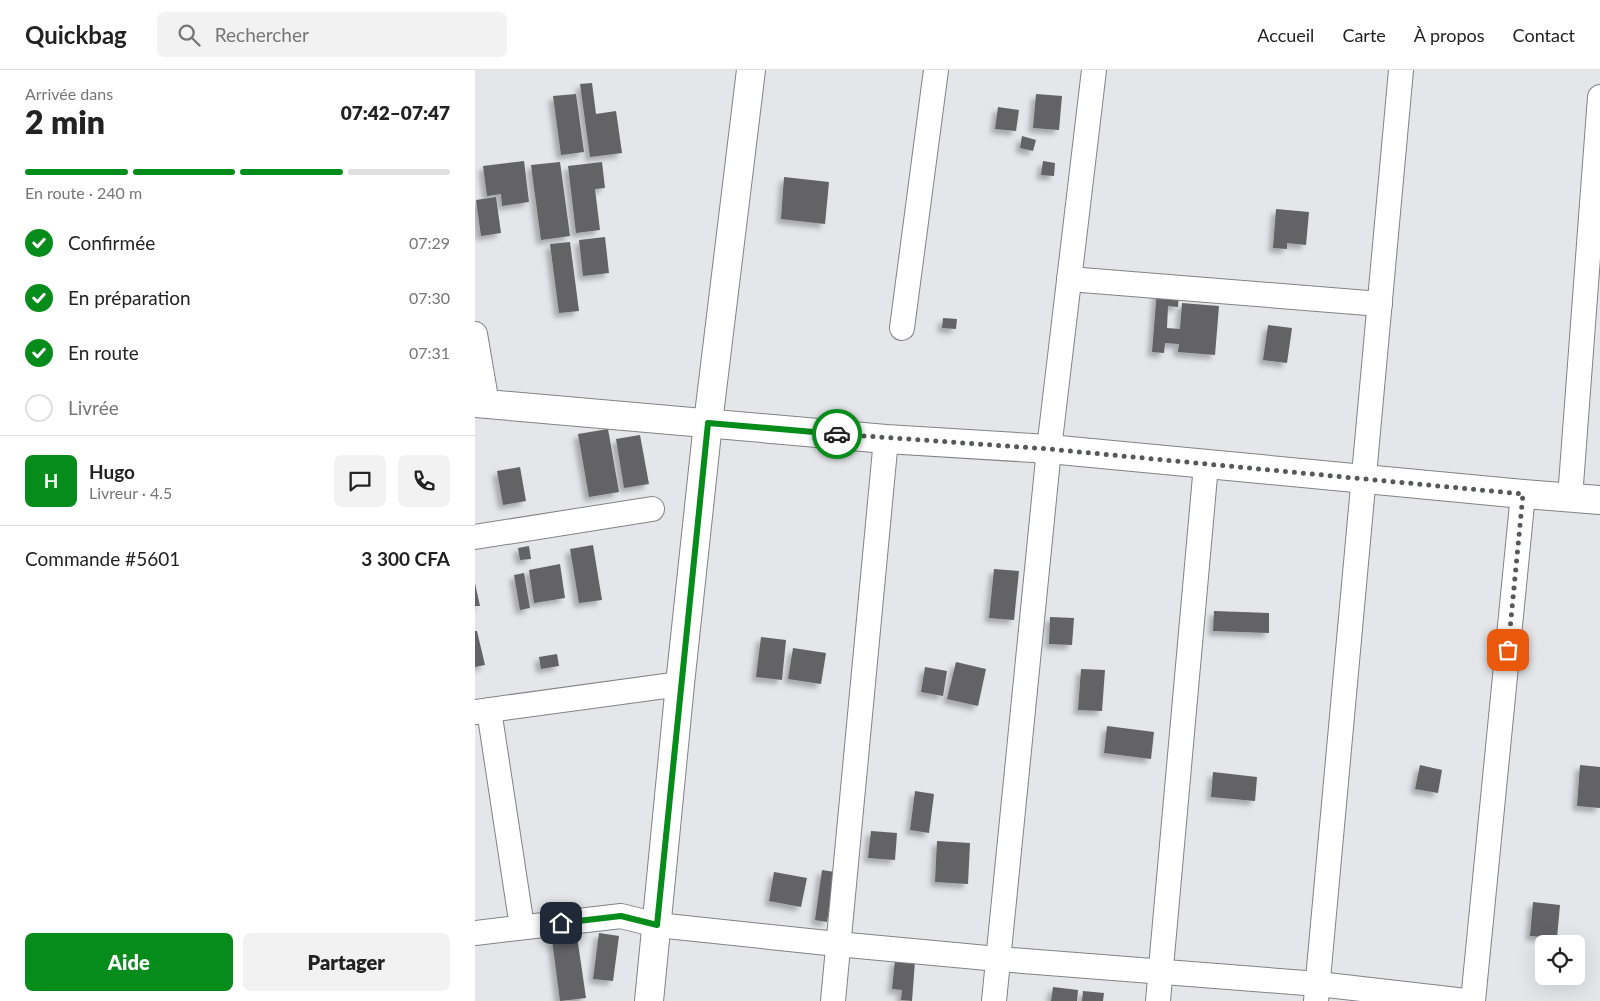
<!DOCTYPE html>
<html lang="fr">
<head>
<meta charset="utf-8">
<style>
  body { margin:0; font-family:Lato,sans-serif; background:#f2f2f2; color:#222; height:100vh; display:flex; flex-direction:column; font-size:19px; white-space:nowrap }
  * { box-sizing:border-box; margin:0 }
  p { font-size:16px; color:#767676 }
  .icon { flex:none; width:28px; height:28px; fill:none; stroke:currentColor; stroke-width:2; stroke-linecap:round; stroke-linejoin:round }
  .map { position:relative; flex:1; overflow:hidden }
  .sheet { display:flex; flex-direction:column; background:#fff; width:475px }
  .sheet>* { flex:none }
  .fabs { position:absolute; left:1060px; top:865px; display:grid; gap:10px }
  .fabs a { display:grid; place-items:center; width:50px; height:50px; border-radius:8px; background:#fff; box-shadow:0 5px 20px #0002; font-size:25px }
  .pin { position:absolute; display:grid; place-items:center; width:42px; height:42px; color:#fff; margin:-21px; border-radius:10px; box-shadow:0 2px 8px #0006 }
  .courier { position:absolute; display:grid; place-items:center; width:50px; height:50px; margin:-25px; border:4px solid #068c1a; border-radius:50%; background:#fff; color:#222; box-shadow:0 1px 6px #0007 }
  .summary em { font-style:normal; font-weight:800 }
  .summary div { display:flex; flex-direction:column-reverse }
  .summary { display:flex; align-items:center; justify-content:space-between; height:85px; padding:0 25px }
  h1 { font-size:32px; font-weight:800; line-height:38px }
  .bar { display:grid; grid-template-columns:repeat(4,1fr); gap:8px 5px; align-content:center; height:60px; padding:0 25px }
  .bar i { height:6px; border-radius:4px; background:#e0e0e0 }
  .bar .current { background:#068c1a }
  .bar p { grid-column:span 4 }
  .line { display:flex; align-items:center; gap:12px; padding:0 25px; border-top:1px solid #e0e0e0 }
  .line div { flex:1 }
  .round { display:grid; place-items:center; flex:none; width:52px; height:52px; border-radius:8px; background:#f2f2f2 }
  ol { padding:0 25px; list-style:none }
  li { display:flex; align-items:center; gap:15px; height:55px }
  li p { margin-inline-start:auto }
  li .icon { padding:5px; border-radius:50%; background:#068c1a; color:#fff; stroke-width:4 }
  li:last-child { color:#767676 }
  li i { width:28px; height:28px; border:2px solid #e0e0e0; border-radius:50% }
  .primary-button { display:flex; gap:10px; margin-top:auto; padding:10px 25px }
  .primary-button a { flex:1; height:58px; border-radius:8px; background:#068c1a; color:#fff; font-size:20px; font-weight:800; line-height:58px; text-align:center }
  .primary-button a+a { background:#f2f2f2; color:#222 }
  header { display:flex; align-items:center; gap:30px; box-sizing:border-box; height:70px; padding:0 25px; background:#fff; border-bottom:1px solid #e0e0e0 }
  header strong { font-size:24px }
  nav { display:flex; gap:28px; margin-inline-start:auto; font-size:18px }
  .search { width:350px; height:45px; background:#f2f2f2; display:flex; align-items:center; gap:12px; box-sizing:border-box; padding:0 18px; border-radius:8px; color:#767676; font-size:19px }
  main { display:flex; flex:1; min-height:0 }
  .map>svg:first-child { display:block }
  .building { fill:#646265; filter:url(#shadow) }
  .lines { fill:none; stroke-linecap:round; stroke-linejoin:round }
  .street-casing { stroke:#828287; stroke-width:26 }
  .secondary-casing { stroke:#828287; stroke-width:30 }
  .street { stroke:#fff; stroke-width:24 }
  .secondary { stroke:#fff; stroke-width:28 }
  .done { stroke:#57585a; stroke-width:5; stroke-dasharray:0 9 }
  .route { stroke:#068c1a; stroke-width:6 }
</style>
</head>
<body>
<header>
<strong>Quickbag</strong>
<div class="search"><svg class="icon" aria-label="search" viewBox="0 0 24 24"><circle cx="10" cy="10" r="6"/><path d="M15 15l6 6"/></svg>Rechercher</div>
<nav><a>Accueil</a><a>Carte</a><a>À propos</a><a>Contact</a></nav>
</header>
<main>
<section class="sheet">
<div class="summary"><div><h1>2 min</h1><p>Arrivée dans</p></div><em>07:42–07:47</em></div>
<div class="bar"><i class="current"></i><i class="current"></i><i class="current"></i><i></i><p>En route · 240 m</p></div>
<ol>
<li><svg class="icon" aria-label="check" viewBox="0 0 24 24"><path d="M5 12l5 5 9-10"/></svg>Confirmée<p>07:29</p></li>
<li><svg class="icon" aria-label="check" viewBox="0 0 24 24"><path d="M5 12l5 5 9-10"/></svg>En préparation<p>07:30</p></li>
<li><svg class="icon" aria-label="check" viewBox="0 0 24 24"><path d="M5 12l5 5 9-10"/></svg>En route<p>07:31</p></li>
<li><i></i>Livrée</li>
</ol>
<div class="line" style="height:90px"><b class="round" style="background:#068c1a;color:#fff">H</b><div><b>Hugo</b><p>Livreur · 4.5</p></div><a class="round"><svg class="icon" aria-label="chat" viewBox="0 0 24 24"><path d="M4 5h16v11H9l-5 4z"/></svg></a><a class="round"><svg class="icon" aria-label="phone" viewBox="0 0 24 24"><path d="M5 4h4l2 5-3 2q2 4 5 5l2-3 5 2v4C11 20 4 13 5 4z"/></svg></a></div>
<div class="line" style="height:65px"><div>Commande #5601</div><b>3 300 CFA</b></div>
<div class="primary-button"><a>Aide</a><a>Partager</a></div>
</section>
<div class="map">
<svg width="1125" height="931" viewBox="0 0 1125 931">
  <defs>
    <filter id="shadow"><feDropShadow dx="-4.5" dy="4.5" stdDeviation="2.5" flood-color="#0004"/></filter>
  </defs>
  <rect width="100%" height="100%" fill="#e5e6ea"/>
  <g class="building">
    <polygon points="117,13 121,44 141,41 147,83 115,87 105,14"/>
    <polygon points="101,24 109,82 86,85 78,26"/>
    <polygon points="561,24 587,26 584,60 558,58"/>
    <polygon points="523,37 544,40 541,61 520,59"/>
    <polygon points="547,66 561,70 558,81 545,78"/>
    <polygon points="49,91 54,132 27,136 26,124 12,126 8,96"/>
    <polygon points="568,91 580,93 579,106 566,105"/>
    <polygon points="85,92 95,166 66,170 56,95"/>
    <polygon points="127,92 130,118 120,119 125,160 101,163 93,96"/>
    <polygon points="309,107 354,112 350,154 306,149"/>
    <polygon points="21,127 26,163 6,166 1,130"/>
    <polygon points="801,139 834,142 831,175 812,173 812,179 798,178"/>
    <polygon points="130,167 134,203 108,206 104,170"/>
    <polygon points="95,172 104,241 84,243 75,174"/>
    <polygon points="682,220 704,221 703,237 693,236 692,258 705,259 707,233 744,236 740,285 703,282 704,274 690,273 689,283 677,282"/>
    <polygon points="468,248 482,249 481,259 467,258"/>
    <polygon points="793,255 817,258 812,293 788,290"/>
    <polygon points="133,359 144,422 114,427 103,364"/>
    <polygon points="165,365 174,414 149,418 141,369"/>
    <polygon points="45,397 51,431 28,435 22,401"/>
    <polygon points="118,475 127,530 104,533 95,479"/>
    <polygon points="54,476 56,489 45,490 43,478"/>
    <polygon points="85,494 90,528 59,533 54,500"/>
    <polygon points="519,499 544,501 539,550 514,548"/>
    <polygon points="49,503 55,538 45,540 39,505"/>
    <polygon points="0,513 5,536 0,536"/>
    <polygon points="739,541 794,543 794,563 738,561"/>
    <polygon points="575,547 599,548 597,575 574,574"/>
    <polygon points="0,561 2,561 10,595 0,597"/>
    <polygon points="286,567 311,570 307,610 281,607"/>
    <polygon points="318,578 351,583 346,614 313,609"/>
    <polygon points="82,584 84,596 66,599 64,587"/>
    <polygon points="481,592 511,599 503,636 472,629"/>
    <polygon points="450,597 472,601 468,626 446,622"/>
    <polygon points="606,599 630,600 627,641 603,640"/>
    <polygon points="632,656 679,662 676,689 629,683"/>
    <polygon points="945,695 967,700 963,723 940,719"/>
    <polygon points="1105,695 1125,697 1125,738 1102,736"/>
    <polygon points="738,702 782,707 780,731 736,727"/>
    <polygon points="440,721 459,724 454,763 435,760"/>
    <polygon points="396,761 422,763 420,790 393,788"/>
    <polygon points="462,771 495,773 493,814 460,812"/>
    <polygon points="347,800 360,802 352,852 340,850"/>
    <polygon points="299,802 332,808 326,837 294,831"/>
    <polygon points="1058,832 1085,835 1082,868 1055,866"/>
    <polygon points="124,863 144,866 138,911 118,909"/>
    <polygon points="102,866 111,928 85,931 77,870"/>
    <polygon points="420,890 440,891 437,931 426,930 427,920 417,919"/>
    <polygon points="578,917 603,920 602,931 576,931"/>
    <polygon points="608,921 629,923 628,931 607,931"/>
  </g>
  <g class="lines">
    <g class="street-casing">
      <g id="street">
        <polyline points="594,209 905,234"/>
        <polyline points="427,258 461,0"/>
        <polyline points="0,264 12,334"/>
        <polyline points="1095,428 1125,27"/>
        <polyline points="0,467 177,439"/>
        <polyline points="14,640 47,857"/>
        <polyline points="0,642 205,614"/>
        <polyline points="0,863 146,846 182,855 362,874 523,889 843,914 991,931"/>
        <polyline points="358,931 411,369"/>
        <polyline points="519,931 574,379 619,0"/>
        <polyline points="683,931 731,395"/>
        <polyline points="841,931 926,0"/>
        <polyline points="998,931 1048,424"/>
      </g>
    </g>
    <g class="secondary-casing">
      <g id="secondary">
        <polyline points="0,333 411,369 574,379 1048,424 1125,430"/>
        <polyline points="174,931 205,614 233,353 276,0"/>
      </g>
    </g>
    <use href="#street" class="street"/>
    <use href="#secondary" class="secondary"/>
  </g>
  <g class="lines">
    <polyline class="done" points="362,364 574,379 1048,424 1033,580"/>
    <polyline class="route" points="86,853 146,846 182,855 233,353 362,364"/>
  </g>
</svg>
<div class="fabs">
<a><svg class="icon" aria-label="locate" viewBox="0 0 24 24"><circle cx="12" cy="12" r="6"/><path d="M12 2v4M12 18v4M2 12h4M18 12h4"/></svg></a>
</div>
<div class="pin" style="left:1033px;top:580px;background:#ea580c"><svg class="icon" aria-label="bag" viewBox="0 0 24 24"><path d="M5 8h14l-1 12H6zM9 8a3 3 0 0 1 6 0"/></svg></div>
<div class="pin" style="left:86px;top:853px;background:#1f2937"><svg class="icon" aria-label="home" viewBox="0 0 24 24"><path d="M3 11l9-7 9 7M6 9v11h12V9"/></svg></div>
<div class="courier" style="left:362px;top:364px"><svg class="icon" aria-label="car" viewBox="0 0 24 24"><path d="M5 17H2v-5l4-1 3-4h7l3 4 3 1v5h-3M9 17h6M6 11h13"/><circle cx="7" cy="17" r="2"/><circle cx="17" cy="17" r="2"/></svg></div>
</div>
</main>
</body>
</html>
